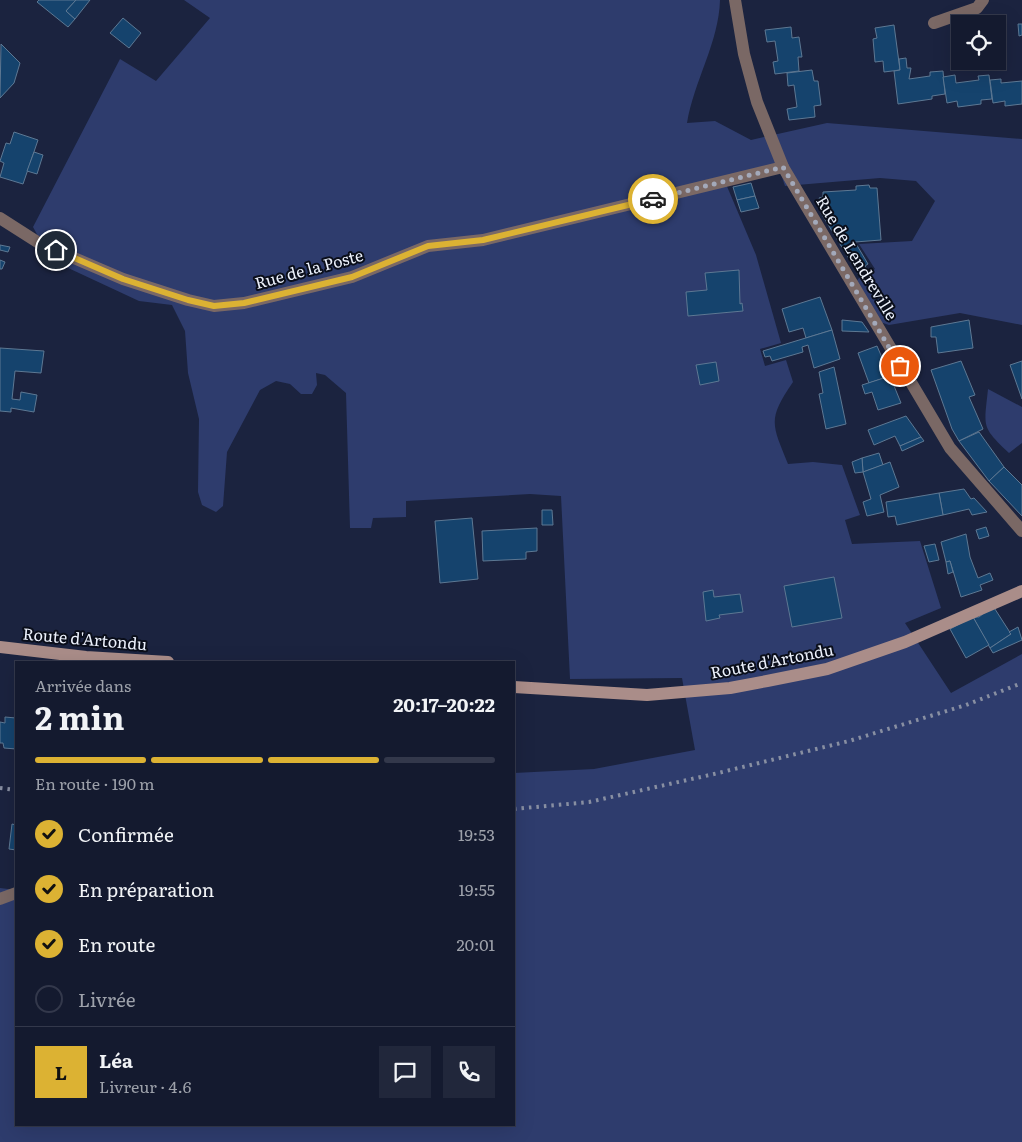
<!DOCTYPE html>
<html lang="fr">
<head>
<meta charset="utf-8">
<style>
  body { margin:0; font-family:Literata,serif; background:#21273b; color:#f1f3f6; height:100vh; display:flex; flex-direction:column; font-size:19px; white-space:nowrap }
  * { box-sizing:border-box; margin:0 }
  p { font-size:16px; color:#9da1aa }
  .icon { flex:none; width:28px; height:28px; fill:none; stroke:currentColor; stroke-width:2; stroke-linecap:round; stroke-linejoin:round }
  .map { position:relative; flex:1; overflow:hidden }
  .details { position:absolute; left:15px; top:661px; width:500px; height:465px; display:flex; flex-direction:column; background:#141a2f; border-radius:0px; box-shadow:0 5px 20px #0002,0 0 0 1px #33384b }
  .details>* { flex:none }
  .tools { position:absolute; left:951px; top:15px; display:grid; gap:10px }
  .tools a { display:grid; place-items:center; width:55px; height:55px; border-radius:0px; background:#141a2f; box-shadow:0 5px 20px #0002,0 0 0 1px #33384b; font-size:25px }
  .pin { position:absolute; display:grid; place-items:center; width:42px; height:42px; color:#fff; margin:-21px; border:2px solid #fff; border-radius:50%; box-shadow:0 1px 5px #0007 }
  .courier { position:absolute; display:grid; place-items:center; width:50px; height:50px; margin:-25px; border:4px solid #dcb233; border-radius:50%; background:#fff; color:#222; box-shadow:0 1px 6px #0007 }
  .head em { font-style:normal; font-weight:700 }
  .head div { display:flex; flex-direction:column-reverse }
  .head { display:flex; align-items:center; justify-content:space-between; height:85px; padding:0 20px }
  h1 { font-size:32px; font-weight:700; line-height:38px }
  .bar { display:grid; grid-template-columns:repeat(4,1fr); gap:8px 5px; align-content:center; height:60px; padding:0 20px }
  .bar i { height:6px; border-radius:4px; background:#33384b }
  .bar .current { background:#dcb233 }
  .bar p { grid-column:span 4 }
  .line { display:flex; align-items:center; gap:12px; padding:0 20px; border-top:1px solid #33384b }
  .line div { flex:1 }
  .round { display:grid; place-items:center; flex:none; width:52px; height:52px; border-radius:0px; background:#21273b }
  ol { padding:0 20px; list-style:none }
  li { display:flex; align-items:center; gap:15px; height:55px }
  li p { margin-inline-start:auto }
  li .icon { padding:5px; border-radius:50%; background:#dcb233; color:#111; stroke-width:4 }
  li:last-child { color:#9da1aa }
  li i { width:28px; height:28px; border:2px solid #33384b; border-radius:50% }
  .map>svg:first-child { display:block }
  .green { fill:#2e3c6d }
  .building { fill:#15436d; stroke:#5d7893 }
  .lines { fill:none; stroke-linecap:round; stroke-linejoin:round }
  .lane { stroke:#7a6865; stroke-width:12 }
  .street { stroke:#7a6865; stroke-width:12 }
  .secondary { stroke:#aa8d89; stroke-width:12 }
  .rail { stroke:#888fa2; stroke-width:4; stroke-dasharray:2.5 5; stroke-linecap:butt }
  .done { stroke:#a3a9ba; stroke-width:5; stroke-dasharray:0 9 }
  .route { stroke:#dcb233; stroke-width:6 }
  .labels { text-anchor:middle; stroke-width:4; stroke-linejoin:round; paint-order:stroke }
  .street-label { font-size:16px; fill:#ecf1fc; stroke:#0a0e1a }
</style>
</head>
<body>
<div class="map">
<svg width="1022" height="1142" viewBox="0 0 1022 1142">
  <rect width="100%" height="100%" fill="#1b233f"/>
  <g class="green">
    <path d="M184,0h536c-1,42 -26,81 -33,123l28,-2 36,19 76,-17 195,16v186l-62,-12 -71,12 -21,-7 -16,-31 7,-9 16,-9 -16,-25 53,-3 23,-40 -19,-20 -36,-3 -95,8 -5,-15 -54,13 30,71 25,88 -21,6 5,17 21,-6 7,22c-26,38 -21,42 -5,82l25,-2 29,3 18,50 -15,5 7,24 68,-3 21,67 -36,15 46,70 71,-39v488h-1022v-254l16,2v235h498v-352l80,-4 101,-19 -13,-72 -112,1 -9,-183 -31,-2 -124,7v16l-33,1 -2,10h-21l-4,-135 -21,-18 -9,-2 1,12 -5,9h-11l-11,-10 -14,-3 -16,9 -33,62 -4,54 -7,6 -14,-7 -4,-13 1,-73 -11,-46 -3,-42 -13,-26 -33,-4 -88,-41 -18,-33 87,-168 36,22 54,-63z"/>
    <path d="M988,389l34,18v36l-13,10c-28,-27 -25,-25 -21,-64z"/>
  </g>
  <g class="building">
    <polygon points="39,0 76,0 66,11 75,19 68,27 37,2"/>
    <polygon points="76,0 90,0 75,19 66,11"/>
    <polygon points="123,18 141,33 129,48 110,33"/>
    <polygon points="1018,24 1022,24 1022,35 1019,36"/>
    <polygon points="894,25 900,70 884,72 883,61 875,62 873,39 877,38 875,28"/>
    <polygon points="791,27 792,38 799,37 802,57 798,57 799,71 775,74 773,62 778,61 775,41 767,42 765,30"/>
    <polygon points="1,44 20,63 14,83 0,98"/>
    <polygon points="906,58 907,68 911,68 909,79 930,76 930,72 943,71 945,94 932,96 932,99 898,104 894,71 900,70 899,59"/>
    <polygon points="812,70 814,81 818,81 821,105 814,106 815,117 789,120 787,109 797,107 794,85 788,86 787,73"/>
    <polygon points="955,75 956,83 979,80 978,76 989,75 992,99 981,100 981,104 958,107 957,101 947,103 943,77"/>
    <polygon points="1001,79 1001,83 1022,81 1022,104 1005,106 1005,101 993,103 990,80"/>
    <polygon points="14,132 38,140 23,184 0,177 4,163 0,161 6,143 10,144"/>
    <polygon points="34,152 43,155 37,174 27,171"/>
    <polygon points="751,183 755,196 737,200 733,187"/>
    <polygon points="869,185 870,188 877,188 881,240 855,242 868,264 865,266 867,270 859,275 821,213 826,210 819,198 823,197 823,192 856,190 856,186"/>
    <polygon points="755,196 759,208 741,212 737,200"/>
    <polygon points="0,245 10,247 8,252 0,250"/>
    <polygon points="0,260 5,262 2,269 0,269"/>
    <polygon points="739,270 740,304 742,303 743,311 688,316 686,292 707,290 705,273"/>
    <polygon points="820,297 832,330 806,338 803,328 789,332 782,309"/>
    <polygon points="842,320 862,322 869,332 842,331"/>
    <polygon points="969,320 973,348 938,353 936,337 931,337 931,327"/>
    <polygon points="832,330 840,359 814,368 808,345 802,347 803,352 772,361 770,356 765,357 763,351"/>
    <polygon points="877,346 890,376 869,383 858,353"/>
    <polygon points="0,348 44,351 41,373 15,371 12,399 20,400 21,392 37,395 34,412 11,408 11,412 0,411"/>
    <polygon points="961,361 975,395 969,397 983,429 959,441 952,429 931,370"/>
    <polygon points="1022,361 1022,399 1010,365"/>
    <polygon points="716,362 719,381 700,385 696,365"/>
    <polygon points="834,367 846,424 826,429 819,394 823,393 819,372"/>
    <polygon points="890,376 901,403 878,410 872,392 865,394 862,385"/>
    <polygon points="906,416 921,437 900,446 895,436 874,445 868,430"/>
    <polygon points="979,432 1004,467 989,481 959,441"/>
    <polygon points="921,437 924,441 902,451 900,446"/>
    <polygon points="879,453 883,465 863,472 862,458"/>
    <polygon points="862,458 863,472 855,473 852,462"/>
    <polygon points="890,462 899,487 880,495 884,512 867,516 863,502 871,499 863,472"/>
    <polygon points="1004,467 1022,485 1022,516 989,481"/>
    <polygon points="964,489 971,499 974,498 987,512 972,515 969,509 943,515 939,493"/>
    <polygon points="939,493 943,515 897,525 895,516 888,517 886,502"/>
    <polygon points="542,510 552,510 553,525 542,525"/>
    <polygon points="472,518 478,579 440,583 435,521"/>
    <polygon points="986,527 989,536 979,539 976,530"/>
    <polygon points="537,528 537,551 526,552 526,559 483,561 482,531"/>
    <polygon points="966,534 970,557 978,578 990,573 993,580 980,585 982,590 961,597 950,561 946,562 941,542"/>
    <polygon points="935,544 939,560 929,562 924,546"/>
    <polygon points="950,561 953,572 948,574 946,562"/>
    <polygon points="834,577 842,618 792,627 784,586"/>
    <polygon points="713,590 714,597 740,594 743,612 719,615 720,618 706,621 703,592"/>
    <polygon points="993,606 1011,634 990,648 973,617 979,617"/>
    <polygon points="973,617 989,645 966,658 950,629"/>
    <polygon points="1018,627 1022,640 993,653 990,648 1011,634 1009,632"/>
    <polygon points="5,717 16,718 16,749 4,748 3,743 0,743 0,722 5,723"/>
    <polygon points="12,824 16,825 16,850 9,849"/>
  </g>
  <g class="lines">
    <polyline class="lane" points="934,23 977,8 983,0"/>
    <g class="street">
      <polyline points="735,0 744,54 757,102 783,167 950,448 1022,531"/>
      <polyline points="0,218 39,243 123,279 188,300 214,306 244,303 352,277 428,246 483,240 783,167"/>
      <polyline points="0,899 16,893"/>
    </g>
    <g class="secondary">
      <polyline points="0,647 86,657 168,662"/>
      <polyline points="514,687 647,695 730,688 767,681 827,669 905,642 1022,591"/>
    </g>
    <g class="rail">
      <polyline points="0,788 16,790"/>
      <polyline points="514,809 589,802 714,774 849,741 966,705 1022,683"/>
    </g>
  </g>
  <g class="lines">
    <polyline class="done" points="653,199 783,167 900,366"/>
    <polyline class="route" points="56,250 123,279 188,300 214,306 244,303 352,277 428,246 483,240 653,199"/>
  </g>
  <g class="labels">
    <g class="street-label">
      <text transform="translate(857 258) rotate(59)" y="6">Rue de Lendreville</text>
      <text transform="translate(309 269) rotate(-15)" y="6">Rue de la Poste</text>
      <text transform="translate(85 639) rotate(5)" y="6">Route d'Artondu</text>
      <text transform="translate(772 661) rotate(-11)" y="6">Route d'Artondu</text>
    </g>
  </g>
</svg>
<div class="tools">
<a><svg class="icon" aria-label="locate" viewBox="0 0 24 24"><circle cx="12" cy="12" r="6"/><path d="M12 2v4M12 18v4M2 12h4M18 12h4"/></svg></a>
</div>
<div class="pin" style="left:900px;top:366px;background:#ea580c"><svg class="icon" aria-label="bag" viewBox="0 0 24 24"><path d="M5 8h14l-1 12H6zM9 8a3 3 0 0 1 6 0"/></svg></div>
<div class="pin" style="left:56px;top:250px;background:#1f2937"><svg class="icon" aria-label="home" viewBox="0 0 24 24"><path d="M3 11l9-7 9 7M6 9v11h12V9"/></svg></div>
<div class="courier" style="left:653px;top:199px"><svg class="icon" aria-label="car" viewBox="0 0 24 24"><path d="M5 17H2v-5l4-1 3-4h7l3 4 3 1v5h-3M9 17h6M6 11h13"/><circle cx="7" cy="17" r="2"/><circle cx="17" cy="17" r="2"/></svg></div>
<section class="details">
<div class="head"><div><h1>2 min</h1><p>Arrivée dans</p></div><em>20:17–20:22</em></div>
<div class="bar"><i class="current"></i><i class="current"></i><i class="current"></i><i></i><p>En route · 190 m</p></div>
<ol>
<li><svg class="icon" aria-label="check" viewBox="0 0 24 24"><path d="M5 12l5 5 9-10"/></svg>Confirmée<p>19:53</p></li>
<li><svg class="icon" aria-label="check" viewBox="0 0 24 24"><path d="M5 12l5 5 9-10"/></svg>En préparation<p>19:55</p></li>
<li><svg class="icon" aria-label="check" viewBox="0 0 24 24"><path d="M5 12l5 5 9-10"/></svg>En route<p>20:01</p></li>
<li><i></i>Livrée</li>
</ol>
<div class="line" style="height:90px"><b class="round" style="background:#dcb233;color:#111">L</b><div><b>Léa</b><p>Livreur · 4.6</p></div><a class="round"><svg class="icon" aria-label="chat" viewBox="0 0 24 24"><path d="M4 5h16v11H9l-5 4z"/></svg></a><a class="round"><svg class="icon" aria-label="phone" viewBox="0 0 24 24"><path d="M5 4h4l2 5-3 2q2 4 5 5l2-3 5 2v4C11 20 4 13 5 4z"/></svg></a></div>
</section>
</div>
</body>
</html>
